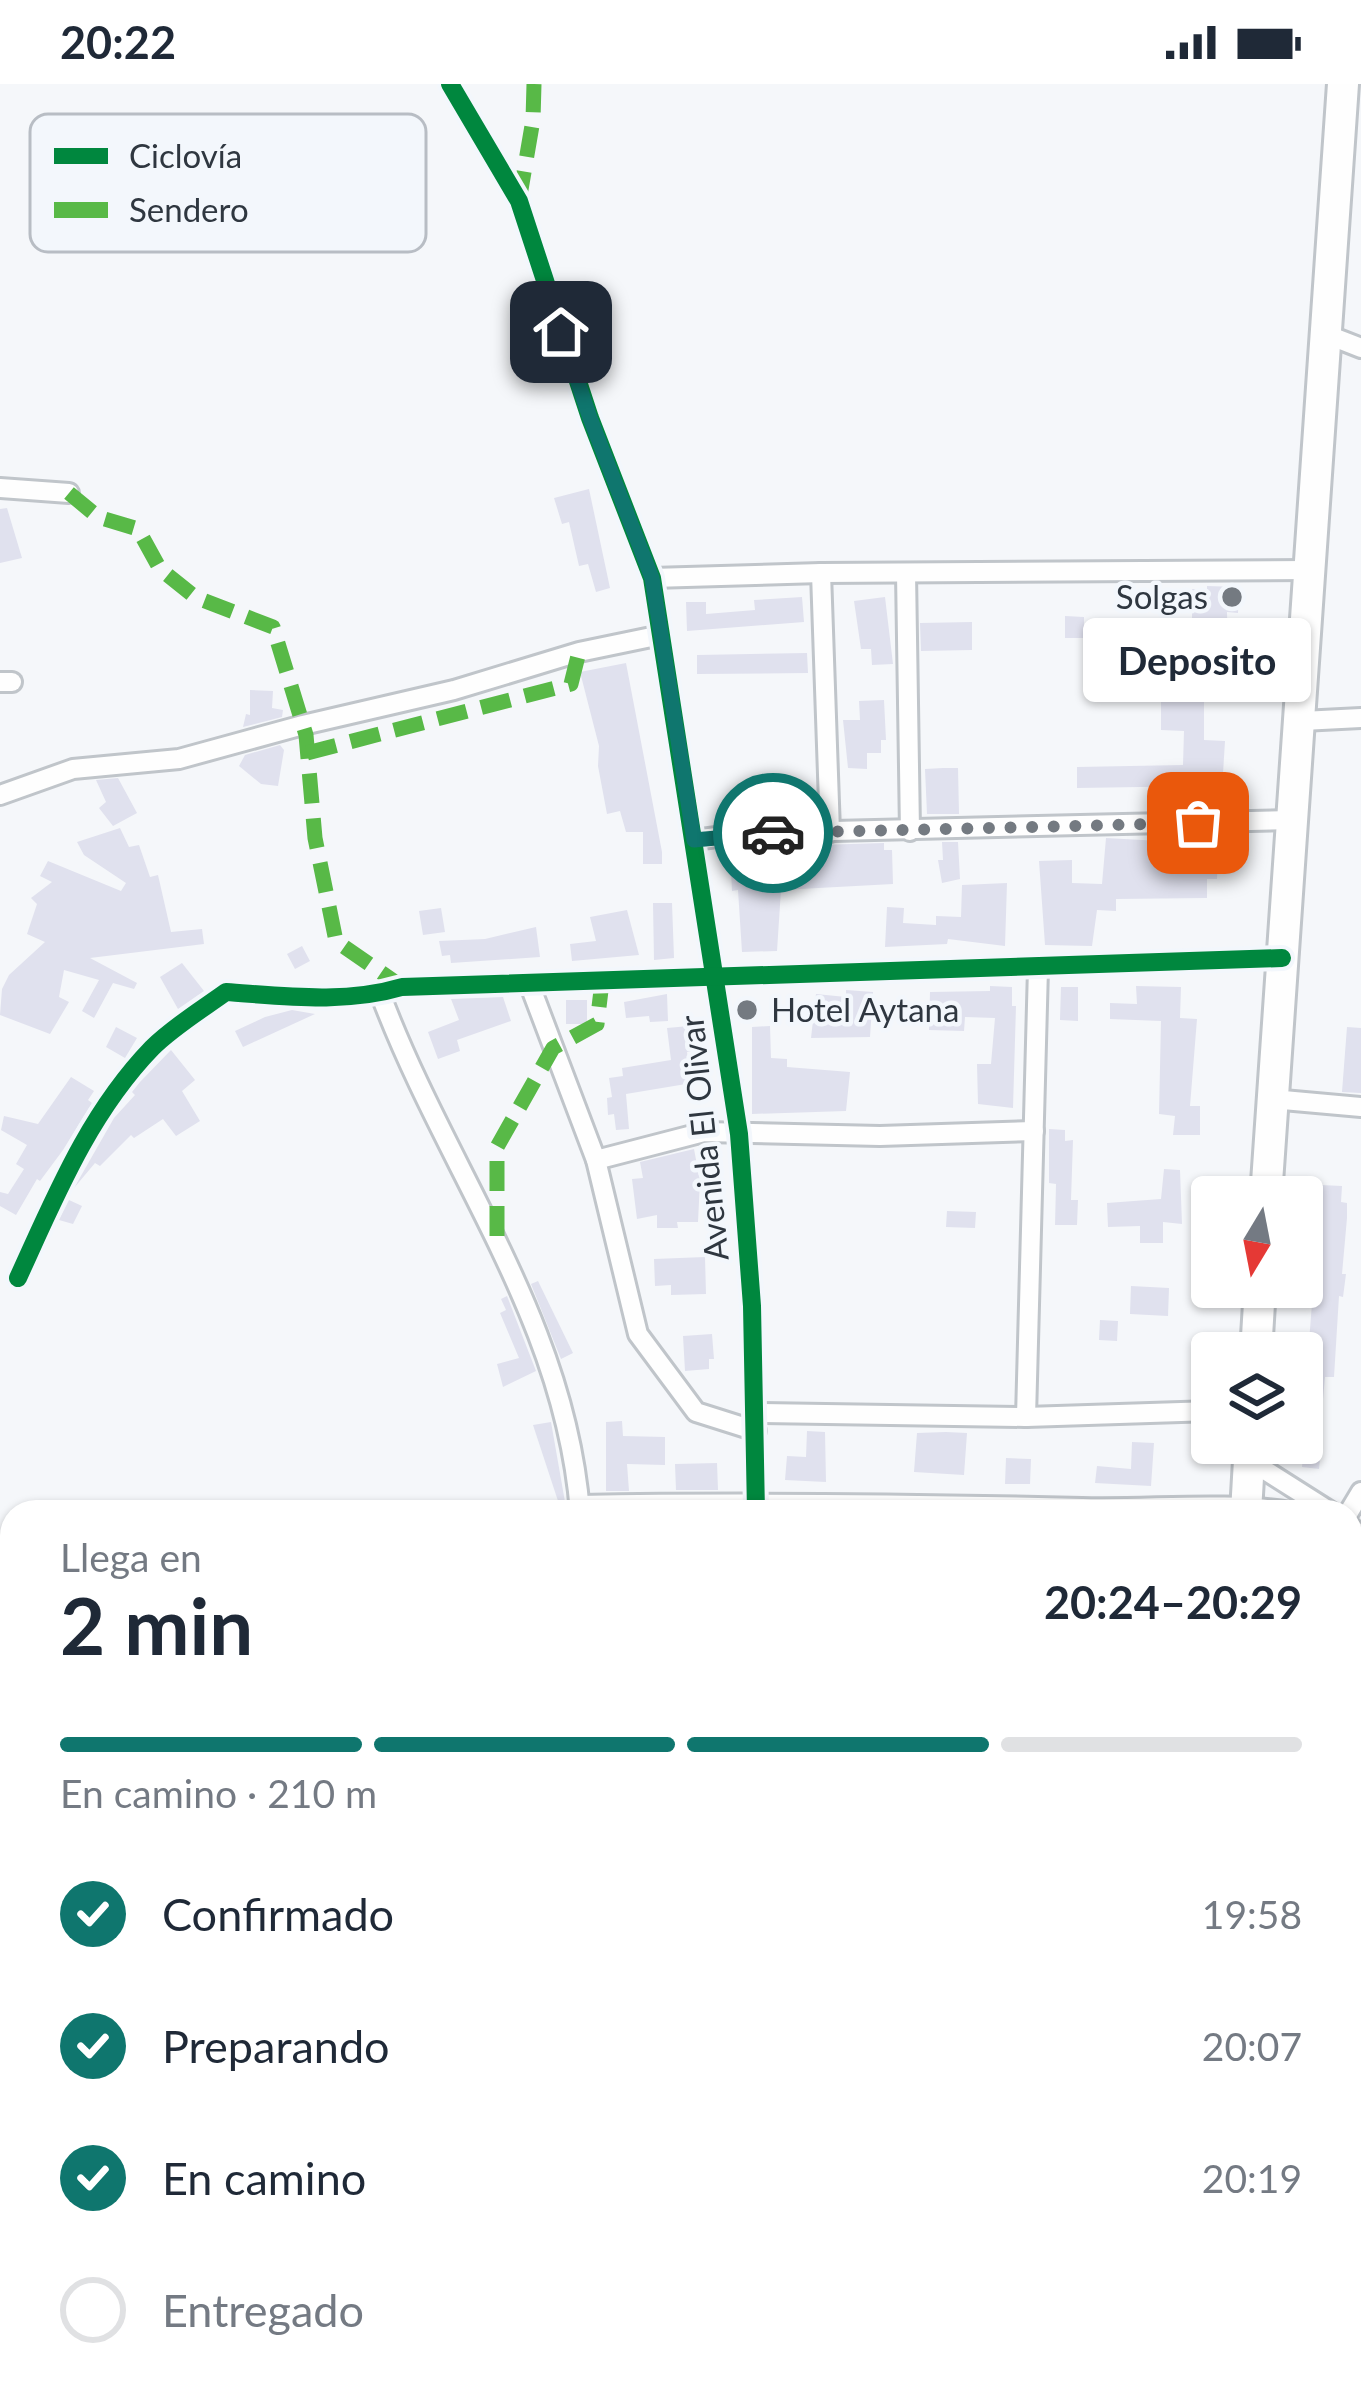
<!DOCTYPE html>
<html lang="es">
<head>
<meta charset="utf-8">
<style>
  body { margin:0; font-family:Lato,sans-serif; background:#f2f2f3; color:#1f2937; height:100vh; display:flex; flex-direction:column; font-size:45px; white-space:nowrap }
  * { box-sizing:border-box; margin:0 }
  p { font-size:39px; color:#747a83 }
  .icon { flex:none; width:66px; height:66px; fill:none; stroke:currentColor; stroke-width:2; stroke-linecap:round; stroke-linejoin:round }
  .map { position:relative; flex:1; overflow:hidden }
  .drawer { position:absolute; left:0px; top:1416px; width:1362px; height:903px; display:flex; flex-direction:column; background:#fff; border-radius:36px 36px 0 0; box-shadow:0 3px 9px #0004 }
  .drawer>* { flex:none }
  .needle { width:78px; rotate:190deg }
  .tools { position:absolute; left:1191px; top:1092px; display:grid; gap:24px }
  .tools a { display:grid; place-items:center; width:132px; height:132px; border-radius:12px; background:#fff; box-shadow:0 3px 9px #0004; font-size:60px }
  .pin { position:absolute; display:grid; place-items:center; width:102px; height:102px; color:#fff; margin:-51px; border-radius:24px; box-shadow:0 6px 18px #0006 }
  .courier { position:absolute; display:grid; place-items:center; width:120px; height:120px; margin:-60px; border:9px solid #0f766e; border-radius:50%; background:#fff; color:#222; box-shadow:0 3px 15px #0007 }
  .bubble { position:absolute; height:84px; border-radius:12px; background:#fff; box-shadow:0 3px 9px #0004; font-size:39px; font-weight:700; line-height:84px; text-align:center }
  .head em { font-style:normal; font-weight:700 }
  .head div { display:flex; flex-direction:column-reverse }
  .head { display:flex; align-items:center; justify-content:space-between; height:204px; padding:0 60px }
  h1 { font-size:78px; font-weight:700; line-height:90px }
  .bar { display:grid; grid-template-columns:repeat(4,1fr); gap:18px 12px; align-content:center; height:144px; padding:0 60px }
  .bar i { height:15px; border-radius:9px; background:#e0e1e3 }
  .bar .on { background:#0f766e }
  .bar p { grid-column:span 4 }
  ol { padding:0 60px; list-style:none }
  li { display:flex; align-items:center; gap:36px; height:132px }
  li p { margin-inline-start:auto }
  li .icon { padding:12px; border-radius:50%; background:#0f766e; color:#fff; stroke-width:4 }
  li:last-child { color:#747a83 }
  li i { width:66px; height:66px; border:6px solid #e0e1e3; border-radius:50% }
  .status { display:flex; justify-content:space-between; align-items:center; height:84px; padding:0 60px; background:#fff; direction:ltr }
  .status svg { height:33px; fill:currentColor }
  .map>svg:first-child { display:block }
  .green { fill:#f2ecf9 }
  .building { fill:#e0e1ee }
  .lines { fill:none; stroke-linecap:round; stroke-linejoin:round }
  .minor-casing { stroke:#c0c5ca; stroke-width:24 }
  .trunk-casing { stroke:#c0c5ca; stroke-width:36 }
  .minor { stroke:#fefefe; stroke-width:18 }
  .trunk { stroke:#fefefe; stroke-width:30 }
  .quiet { stroke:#58b947; stroke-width:15; stroke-dasharray:30 15; stroke-linecap:butt }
  .cycleway-casing { stroke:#f3f7fc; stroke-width:26 }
  .cycleway { stroke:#00873e; stroke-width:18 }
  .done { stroke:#747a81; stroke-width:12; stroke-dasharray:0 21.6 }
  .route { stroke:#0f766e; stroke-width:15 }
  .poi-dot { fill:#747a81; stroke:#f3f7fc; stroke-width:4.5 }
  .labels { text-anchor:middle; stroke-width:9; stroke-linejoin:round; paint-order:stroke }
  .poi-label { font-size:33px; fill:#2f3740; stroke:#f3f7fc; text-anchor:end }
  .street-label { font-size:33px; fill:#2f3740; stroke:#f3f7fc }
  .key { fill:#f3f7fc; stroke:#b8bdc4; stroke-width:3 }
  .key-label { font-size:33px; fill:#2f3740 }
</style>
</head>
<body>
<div class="status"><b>20:22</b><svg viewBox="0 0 49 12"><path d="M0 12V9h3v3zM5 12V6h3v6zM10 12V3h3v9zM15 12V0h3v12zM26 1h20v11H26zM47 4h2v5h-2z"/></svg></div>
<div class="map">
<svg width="1361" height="2317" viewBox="0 0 1361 2317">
  <rect width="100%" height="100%" fill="#f5f7fa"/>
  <polygon class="green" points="429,2307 539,2307 540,2317 430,2317"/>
  <g class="building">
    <polygon points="589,405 610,504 596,508 588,480 579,482 569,438 562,440 554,414"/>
    <polygon points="7,424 22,474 0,479 0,425"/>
    <polygon points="1207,502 1239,503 1238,529 1227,528 1228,579 1211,580 1211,603 1204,603 1204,656 1225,657 1221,722 1204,721 1204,702 1077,704 1077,683 1183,681 1184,647 1161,646 1161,600 1129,599 1128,581 1116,581 1115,562 1182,560 1182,540 1192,540 1192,505 1207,506"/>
    <polygon points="802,513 804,538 687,547 686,518 706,518 706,530 755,526 754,516"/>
    <polygon points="885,513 893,580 872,581 871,565 861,565 854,517"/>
    <polygon points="1065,532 1084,533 1084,554 1065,554"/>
    <polygon points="972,538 972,566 921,567 920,539"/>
    <polygon points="807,569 808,589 697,590 697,571"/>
    <polygon points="626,579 662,768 662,780 643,780 643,748 626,748 620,727 607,730 598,682 599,662 580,588"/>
    <polygon points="250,606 273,607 272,624 283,626 282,633 243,643 246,630 250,631"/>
    <polygon points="884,616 886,656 881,656 881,669 867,669 867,685 848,684 843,636 860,636 859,617"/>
    <polygon points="280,661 284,666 278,702 261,700 239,682 245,671"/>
    <polygon points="943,684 958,684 959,730 927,730 925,685"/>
    <polygon points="118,694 137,729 113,742 99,724 106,718 96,696"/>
    <polygon points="120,744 129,763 139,761 150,793 158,791 171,848 202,845 204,860 90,874 137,899 134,905 113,899 94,934 82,927 99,896 64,886 59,913 69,918 50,950 0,931 2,905 9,891 45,858 27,850 37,820 31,814 52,798 40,792 48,777 121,807 126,799 84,771 77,758"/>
    <polygon points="1106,754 1178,758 1178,768 1218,770 1217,795 1207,795 1207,814 1116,815 1116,827 1097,826 1092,862 1045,861 1039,777 1072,776 1072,799 1102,800"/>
    <polygon points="942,758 958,758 960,795 942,799 938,776 943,776"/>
    <polygon points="884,759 884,766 892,766 893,800 781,806 777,867 742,868 738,806 732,807 731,787 754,783 753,763"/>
    <polygon points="1007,799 1005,862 948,855 947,860 885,863 887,823 904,824 903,839 936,841 936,832 961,833 962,801"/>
    <polygon points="653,819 672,819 674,874 654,876"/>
    <polygon points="441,824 445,848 423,851 419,827"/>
    <polygon points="627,826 639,871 572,877 570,860 596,857 590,833"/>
    <polygon points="536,843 540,873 451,879 450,871 442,872 439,857 485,855"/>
    <polygon points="302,862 310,877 295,885 287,870"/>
    <polygon points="182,879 204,907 178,925 160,893"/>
    <polygon points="990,902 1012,903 1012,922 1016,922 1013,1024 978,1020 977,980 991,980 995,934 965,933 964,947 929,946 930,908 990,907"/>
    <polygon points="1136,902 1181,903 1180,934 1197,935 1190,1022 1200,1022 1200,1051 1173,1051 1175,1032 1159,1030 1161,937 1110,935 1110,919 1137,920"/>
    <polygon points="1061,903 1078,903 1078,937 1060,936"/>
    <polygon points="846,906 873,908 870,953 811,954 816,910 846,913"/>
    <polygon points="667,910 668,937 650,938 649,932 626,934 624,918"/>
    <polygon points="503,913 511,937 457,956 460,967 438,975 428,948 459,936 451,915"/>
    <rect x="566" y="916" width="21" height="24"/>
    <polygon points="292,926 315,930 243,963 235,947 265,933"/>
    <polygon points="689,942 692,968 687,968 692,999 626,1010 629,1045 616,1046 614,1030 608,1031 607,1014 612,1013 609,994 623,992 622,984 671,976 667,944"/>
    <polygon points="770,942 771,974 787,975 787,983 850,988 846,1027 752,1030 752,943"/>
    <polygon points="116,943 137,954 125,974 106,963"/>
    <polygon points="1347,943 1361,944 1361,1009 1342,1008"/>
    <polygon points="171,966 195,996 182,1007 200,1037 176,1052 163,1035 134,1054 131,1051 100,1082 95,1079 74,1104 114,1034 135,1011 132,1008 140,998"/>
    <polygon points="71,993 94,1007 88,1016 92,1019 63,1066 40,1097 37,1095 16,1131 0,1122 0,1108 8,1110 24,1085 16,1080 27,1061 1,1046 4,1032 38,1040"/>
    <polygon points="1049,1045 1065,1046 1065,1057 1073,1056 1071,1116 1078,1116 1077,1141 1055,1141 1056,1100 1049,1099"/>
    <polygon points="694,1065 700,1097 698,1138 677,1138 678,1144 657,1144 657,1131 637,1135 632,1095 643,1094 640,1078"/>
    <polygon points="1164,1085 1180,1086 1182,1140 1163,1138 1163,1159 1140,1159 1140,1142 1108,1143 1107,1119 1161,1115"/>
    <polygon points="1321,1101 1342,1102 1341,1118 1347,1119 1347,1134 1342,1190 1346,1190 1343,1213 1339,1212 1334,1293 1325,1293 1322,1326 1304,1324"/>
    <polygon points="69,1116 82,1122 73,1140 59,1136"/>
    <polygon points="947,1127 976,1128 975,1144 946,1143"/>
    <polygon points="705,1173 706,1210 671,1211 671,1201 655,1202 654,1175"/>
    <polygon points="538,1197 573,1269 561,1275 531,1200"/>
    <polygon points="1131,1202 1169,1204 1168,1232 1130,1230"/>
    <polygon points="507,1212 536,1287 503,1303 497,1280 519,1274 500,1229 506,1226 501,1215"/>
    <polygon points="1100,1236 1118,1237 1117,1257 1099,1256"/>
    <polygon points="712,1250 714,1275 709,1275 709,1285 685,1287 683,1252"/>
    <polygon points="622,1337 623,1352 665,1353 665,1381 627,1380 629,1407 606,1407 606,1338"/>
    <polygon points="551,1338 565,1418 559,1420 533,1341"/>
    <polygon points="807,1347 825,1348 826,1398 785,1396 787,1372 806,1373"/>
    <polygon points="946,1348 967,1349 964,1391 914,1388 917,1349"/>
    <polygon points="1305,1354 1322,1356 1319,1385 1302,1383"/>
    <polygon points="1132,1358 1154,1359 1151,1402 1095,1399 1097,1382 1131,1385"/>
    <polygon points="1006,1374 1031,1375 1030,1400 1005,1400"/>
    <polygon points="717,1379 718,1406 676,1406 675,1380"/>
  </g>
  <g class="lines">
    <g class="minor-casing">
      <g id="minor">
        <polyline points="450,0 519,117 590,334 652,494 739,1050 752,1222 756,1428"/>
        <polyline points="1328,251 1361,264"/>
        <polyline points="0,404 69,409"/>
        <polyline points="821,489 830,748"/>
        <polyline points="906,489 910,747"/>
        <polyline points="652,494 821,489 1309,486"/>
        <polyline points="0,598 12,598"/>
        <polyline points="1302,637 1361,634"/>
        <polyline points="0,711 73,685 179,675 303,641 454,606 579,568 661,551"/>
        <polyline points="694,756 747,749 1293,736"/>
        <polyline points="529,899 596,1076 638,1250 696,1328 756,1347"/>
        <path d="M380,909c66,177 185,325 200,519"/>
        <polyline points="1272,1015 1361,1023"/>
        <polyline points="596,1076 704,1048 880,1052 1034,1047"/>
        <path d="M18,1194c37,-81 71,-165 134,-230 21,-21 49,-38 74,-56 58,4 119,12 176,-5l880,-29"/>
        <polyline points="755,1329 1026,1333 1212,1327"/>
        <polyline points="1026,1333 1038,884"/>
        <polyline points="1249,1376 1331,1428"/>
        <path d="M580,1421c167,-3 334,-1 502,3 70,2 140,-7 209,4"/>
        <polyline points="1349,1428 1361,1408"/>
        <polyline points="1350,1442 1361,1453"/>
        <polyline points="1350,1566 1361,1560"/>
        <polyline points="1350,1995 1361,1997"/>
        <polyline points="0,2247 12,2246"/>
        <polyline points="78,2307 79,2317"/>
        <polyline points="389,2307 389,2317"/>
        <polyline points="589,2307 589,2317"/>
        <polyline points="758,2317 758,2307"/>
        <polyline points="866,2317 866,2307"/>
        <polyline points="1108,2317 1109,2307"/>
      </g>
    </g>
    <g class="trunk-casing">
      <g id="trunk">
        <polyline points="1266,1113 1343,0"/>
        <polyline points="1256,1269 1260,1203"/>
        <polyline points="1246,1428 1250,1359"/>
        <polyline points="1188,2317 1189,2307"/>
      </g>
    </g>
    <use href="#minor" class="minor"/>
    <use href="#trunk" class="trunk"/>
    <g class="quiet">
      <polyline points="519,117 533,36 534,0"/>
      <polyline points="69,409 98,433 138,445 160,485 195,513 273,543 306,651 315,754 336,857 402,903"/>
      <polyline points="307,669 571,600 579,568"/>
      <polyline points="497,1152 497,1063 553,964 597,940 602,898"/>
    </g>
    <g class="cycleway-casing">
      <g id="cycleway">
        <polyline points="450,0 519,117 590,334 652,494 739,1050 752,1222 756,1428"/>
        <path d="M18,1194c37,-81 71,-165 134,-230 21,-21 49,-38 74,-56 58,4 119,12 176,-5l880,-29"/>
      </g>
    </g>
    <use href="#cycleway" class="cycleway"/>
  </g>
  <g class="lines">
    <polyline class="done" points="773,749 1198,739"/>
    <polyline class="route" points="561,248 590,334 652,494 694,756 773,749"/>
  </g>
  <g class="poi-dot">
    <circle cx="1232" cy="513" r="12"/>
    <circle cx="747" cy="926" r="12"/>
  </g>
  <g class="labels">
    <g class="poi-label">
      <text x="1208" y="525">Solgas</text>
      <text x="771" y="938" text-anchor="start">Hotel Aytana</text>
    </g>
    <g class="street-label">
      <text transform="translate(704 1054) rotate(-96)" y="12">Avenida El Olivar</text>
    </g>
  </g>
  <rect x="30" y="30" width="396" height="138" rx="18" class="key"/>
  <rect x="54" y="64" width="54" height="16" fill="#00873e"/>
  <rect x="54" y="118" width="54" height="16" fill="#58b947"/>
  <g class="key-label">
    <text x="129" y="84">Ciclovía</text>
    <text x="129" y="138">Sendero</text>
  </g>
</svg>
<div class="tools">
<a><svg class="needle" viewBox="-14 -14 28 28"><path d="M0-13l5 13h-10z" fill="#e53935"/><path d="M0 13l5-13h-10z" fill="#747a83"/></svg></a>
<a><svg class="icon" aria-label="layers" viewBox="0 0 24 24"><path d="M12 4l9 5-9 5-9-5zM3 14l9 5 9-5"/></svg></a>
</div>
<div class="pin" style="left:1198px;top:739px;background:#ea580c"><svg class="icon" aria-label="bag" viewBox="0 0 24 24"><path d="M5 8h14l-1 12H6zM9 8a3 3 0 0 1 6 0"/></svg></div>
<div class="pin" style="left:561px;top:248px;background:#1f2937"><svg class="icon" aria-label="home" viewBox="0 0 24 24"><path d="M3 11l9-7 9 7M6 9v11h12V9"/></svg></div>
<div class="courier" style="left:773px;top:749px"><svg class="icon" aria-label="car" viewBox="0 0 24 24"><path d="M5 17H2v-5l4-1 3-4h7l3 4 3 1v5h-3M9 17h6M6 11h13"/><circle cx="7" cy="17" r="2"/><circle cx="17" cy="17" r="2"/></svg></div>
<div class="bubble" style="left:1083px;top:534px;width:228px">Deposito</div>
<section class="drawer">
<div class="head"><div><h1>2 min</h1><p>Llega en</p></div><em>20:24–20:29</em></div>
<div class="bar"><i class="on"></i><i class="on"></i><i class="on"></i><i></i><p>En camino · 210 m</p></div>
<ol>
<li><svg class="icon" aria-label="check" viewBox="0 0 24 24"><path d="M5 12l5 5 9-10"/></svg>Confirmado<p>19:58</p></li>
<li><svg class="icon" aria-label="check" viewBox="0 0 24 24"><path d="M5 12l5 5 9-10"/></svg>Preparando<p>20:07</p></li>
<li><svg class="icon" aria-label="check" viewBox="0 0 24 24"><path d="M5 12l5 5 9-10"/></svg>En camino<p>20:19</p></li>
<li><i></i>Entregado</li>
</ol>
</section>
</div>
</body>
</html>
